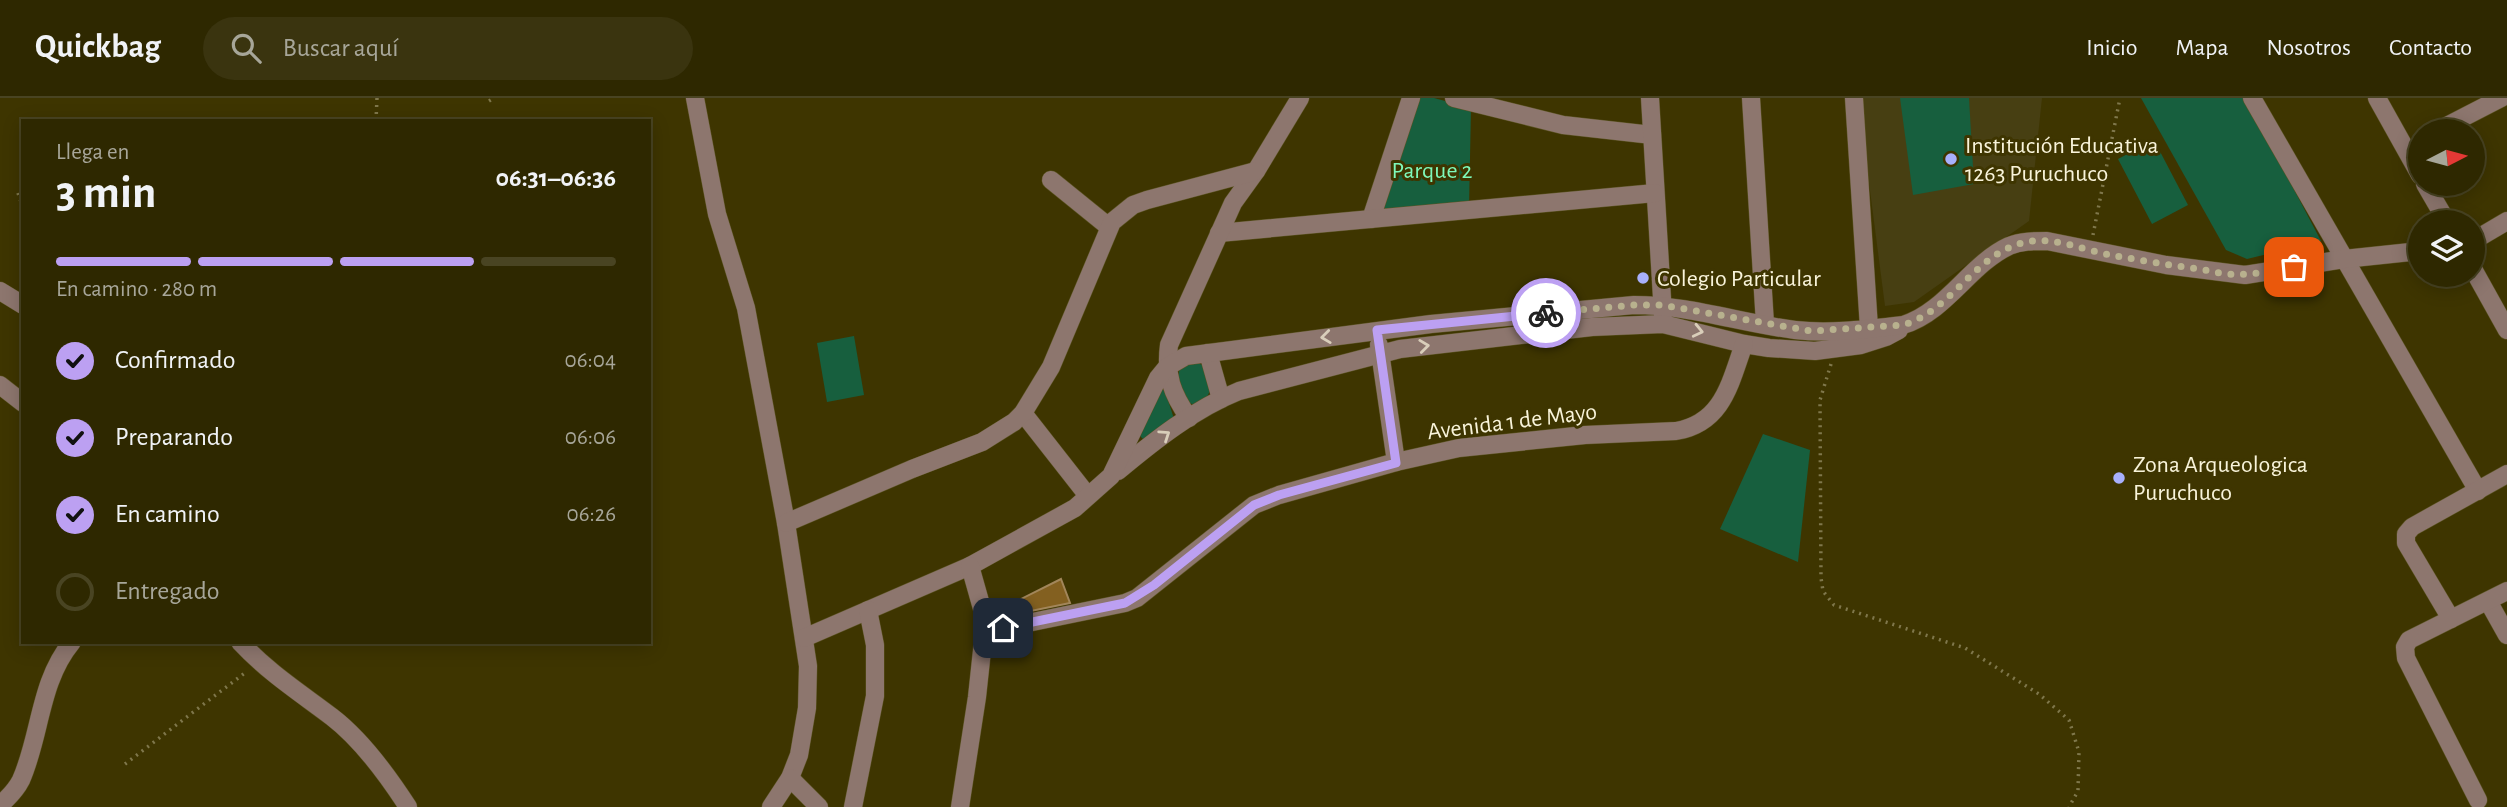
<!DOCTYPE html>
<html lang="es">
<head>
<meta charset="utf-8">
<style>
  body { margin:0; font-family:"Alegreya Sans",sans-serif; background:#3a340f; color:#f1f3f6; height:100vh; display:flex; flex-direction:column; font-size:26px; white-space:nowrap }
  * { box-sizing:border-box; margin:0 }
  p { font-size:23px; color:#a7a699 }
  .icon { flex:none; width:38px; height:38px; fill:none; stroke:currentColor; stroke-width:2; stroke-linecap:round; stroke-linejoin:round }
  .map { position:relative; flex:1; overflow:hidden }
  .drawer { position:absolute; left:21px; top:21px; width:630px; height:525px; display:flex; flex-direction:column; background:#2e2800; border-radius:0px; box-shadow:0 4px 18px #0003,0 0 0 2px #494422 }
  .drawer>* { flex:none }
  .needle { width:46px; rotate:84deg }
  .fabs { position:absolute; left:2408px; top:21px; display:grid; gap:14px }
  .fabs a { display:grid; place-items:center; width:77px; height:77px; border-radius:50%; background:#2e2800; box-shadow:0 4px 18px #0003,0 0 0 2px #494422; font-size:35px }
  .pin { position:absolute; display:grid; place-items:center; width:60px; height:60px; color:#fff; margin:-30px; border-radius:14px; box-shadow:0 4px 10px #0006 }
  .courier { position:absolute; display:grid; place-items:center; width:70px; height:70px; margin:-35px; border:5px solid #bca0f2; border-radius:50%; background:#fff; color:#222; box-shadow:0 2px 9px #0007 }
  .headline em { font-style:normal; font-weight:700 }
  .headline div { display:flex; flex-direction:column-reverse }
  .headline { display:flex; align-items:center; justify-content:space-between; height:119px; padding:0 35px }
  h1 { font-size:46px; font-weight:700; line-height:52px }
  .bar { display:grid; grid-template-columns:repeat(4,1fr); gap:10px 7px; align-content:center; height:84px; padding:0 35px }
  .bar i { height:9px; border-radius:5px; background:#494422 }
  .bar .active { background:#bca0f2 }
  .bar p { grid-column:span 4 }
  ol { padding:0 35px; list-style:none }
  li { display:flex; align-items:center; gap:21px; height:77px }
  li p { margin-inline-start:auto }
  li .icon { padding:7px; border-radius:50%; background:#bca0f2; color:#111; stroke-width:4 }
  li:last-child { color:#a7a699 }
  li i { width:38px; height:38px; border:4px solid #494422; border-radius:50% }
  header { display:flex; align-items:center; gap:42px; box-sizing:border-box; height:98px; padding:0 35px; background:#2e2800; border-bottom:2px solid #494422 }
  header strong { font-size:33px }
  nav { display:flex; gap:38px; margin-inline-start:auto; font-size:24px }
  .search { width:490px; height:63px; background:#3a340f; display:flex; align-items:center; gap:18px; box-sizing:border-box; padding:0 24px; border-radius:38px; color:#a7a699; font-size:26px }
  .map>svg:first-child { display:block }
  .built { fill:#473f12 }
  .green { fill:#175f3e }
  .building { fill:#836020; stroke:#a2865a; stroke-width:2 }
  .lines { fill:none; stroke-linecap:round; stroke-linejoin:round }
  .minor-casing { stroke:#5c5423; stroke-width:19 }
  .path { stroke:#7f774b; stroke-width:3.5; stroke-dasharray:2 5; stroke-linecap:butt }
  .minor { stroke:#8d766e; stroke-width:18 }
  .oneway { stroke:#d9ceba }
  .done { stroke:#b8b18e; stroke-width:7; stroke-dasharray:0 12.6 }
  .route { stroke:#bca0f2; stroke-width:9 }
  .poi-dot { fill:#a8b0fc; stroke:#3e3500; stroke-width:2.5 }
  .labels { text-anchor:middle; stroke-width:6; stroke-linejoin:round; paint-order:stroke }
  .poi-label { font-size:24px; fill:#f9f4da; stroke:#3e3500; text-anchor:start }
  .park-label { font-size:24px; fill:#7ef9ba; stroke:#3e3500 }
  .street-label { font-size:24px; fill:#f9f4da; stroke:#3e3500 }
</style>
</head>
<body>
<header>
<strong>Quickbag</strong>
<div class="search"><svg class="icon" aria-label="search" viewBox="0 0 24 24"><circle cx="10" cy="10" r="6"/><path d="M15 15l6 6"/></svg>Buscar aquí</div>
<nav><a>Inicio</a><a>Mapa</a><a>Nosotros</a><a>Contacto</a></nav>
</header>
<div class="map">
<svg width="2507" height="709" viewBox="0 0 2507 709">
  <rect width="100%" height="100%" fill="#3e3500"/>
  <polygon class="built" points="1858,0 2042,0 2029,123 1914,204 1885,208"/>
  <g class="green">
    <polygon points="1415,0 1434,0 1471,10 1469,109 1376,117"/>
    <polygon points="1900,0 1969,0 1974,86 1913,97"/>
    <polygon points="2141,0 2246,0 2321,143 2247,161 2226,152"/>
    <polygon points="2154,42 2188,107 2152,126 2118,61"/>
    <polygon points="854,238 864,297 827,304 817,245"/>
    <path d="M1195,264l10,4c4,19 11,27 -7,39 -3,-1 -8,-1 -12,-3 -7,-7 -9,-27 -6,-35z"/>
    <polygon points="1162,292 1165,292 1174,321 1143,341 1140,338"/>
    <polygon points="1763,336 1810,352 1798,464 1720,431"/>
  </g>
  <polygon class="building" points="1061,481 1070,505 1006,518 1003,510"/>
  <g class="lines">
    <g class="minor-casing">
      <g id="minor">
        <polyline points="695,0 717,116 746,210 786,425 808,568 807,610 799,657 790,680 771,709"/>
        <polyline points="1454,0 1563,27 1652,37"/>
        <polyline points="1650,0 1663,217"/>
        <polyline points="1751,0 1765,226"/>
        <polyline points="1854,0 1869,230"/>
        <polyline points="2252,0 2478,393"/>
        <polyline points="2377,0 2420,77"/>
        <polyline points="2437,33 2501,0"/>
        <polyline points="1051,82 1109,129"/>
        <polyline points="2425,86 2447,124"/>
        <polyline points="1371,121 1411,0"/>
        <polyline points="1219,135 1655,95"/>
        <polyline points="2473,143 2507,123"/>
        <polyline points="2473,171 2507,232"/>
        <polyline points="0,193 23,207"/>
        <polyline points="1379,247 1396,364"/>
        <polyline points="1208,255 1221,301"/>
        <polyline points="0,287 23,305"/>
        <polyline points="1023,315 1088,398"/>
        <path d="M1189,320c-17,-24 -24,-43 -20,-73l64,-142 23,-32 44,-73"/>
        <path d="M1118,373c36,-30 76,-62 121,-80l161,-42 192,-22 71,-3 81,20 25,4 46,3 46,-6 25,-8 13,-7"/>
        <polyline points="786,425 912,371 982,344 1014,324 1023,315 1051,269 1112,124 1133,107 1147,102 1256,73"/>
        <polyline points="2488,503 2507,537"/>
        <polyline points="2451,521 2406,445 2406,436 2412,429 2507,376"/>
        <path d="M984,534l141,-29 12,-5 117,-93 25,-10 117,-33 63,-14 126,-13 91,-4c47,-8 54,-48 68,-87"/>
        <path d="M804,540l166,-72 105,-58 36,-32 47,-98 9,-11 19,-11 245,-32 203,-19c55,0 106,18 161,25 36,4 73,-1 108,-5 43,-13 67,-61 106,-79 12,-5 25,-5 38,-5l119,24 79,10 99,-16 76,-8"/>
        <path d="M240,544c29,31 59,50 92,75 30,23 56,59 76,90"/>
        <polyline points="790,680 819,709"/>
        <polyline points="2478,702 2406,560 2405,549 2409,542 2507,493"/>
        <path d="M0,707c8,-7 16,-15 21,-25 20,-45 18,-98 51,-138"/>
        <polyline points="853,709 875,598 875,547 868,512"/>
        <polyline points="960,709 977,599 984,534 983,514 970,468"/>
      </g>
    </g>
    <g class="path">
      <polyline points="489,3 494,0"/>
      <polyline points="376,23 377,0"/>
      <polyline points="18,95 23,110"/>
      <polyline points="2093,137 2120,0"/>
      <polyline points="1831,266 1820,302 1821,480 1823,493 1834,507 1965,550 2039,596 2069,622 2079,654 2078,693 2069,709"/>
      <polyline points="125,666 246,574"/>
    </g>
    <use href="#minor" class="minor"/>
  </g>
  <defs><path id="oneway-chevron" d="M-2-3.5L2.5 0L-2 3.5" fill="none" stroke-width="1.6" stroke-linecap="round" stroke-linejoin="round" transform="scale(1.75)"/></defs>
  <g class="oneway">
    <use href="#oneway-chevron" transform="translate(1698 233) rotate(13)"/>
    <use href="#oneway-chevron" transform="translate(1326 239) rotate(173)"/>
    <use href="#oneway-chevron" transform="translate(1424 248) rotate(-7)"/>
    <use href="#oneway-chevron" transform="translate(1165 337) rotate(-34)"/>
  </g>
  <g class="lines">
    <path class="done" d="M1546,215l88,-8h28l149,26 92,-6c49,-14 73,-73 123,-83 27,-6 57,8 84,13 29,5 59,10 89,14 16,3 32,7 48,5 16,-1 32,-5 47,-7"/>
    <polyline class="route" points="1003,530 1125,505 1154,487 1254,407 1279,397 1396,365 1377,232 1546,215"/>
  </g>
  <g class="poi-dot">
    <circle cx="1951" cy="61" r="7"/>
    <circle cx="1643" cy="180" r="7"/>
    <circle cx="2119" cy="380" r="7"/>
  </g>
  <g class="labels">
    <g class="poi-label">
      <text x="1965" y="55">Institución Educativa<tspan x="1965" dy="28">1263 Puruchuco</tspan></text>
      <text x="1657" y="188">Colegio Particular</text>
      <text x="2133" y="374">Zona Arqueologica<tspan x="2133" dy="28">Puruchuco</tspan></text>
    </g>
    <g class="park-label">
      <text x="1432" y="80">Parque 2</text>
    </g>
    <g class="street-label">
      <text transform="translate(1512 323) rotate(-7)" y="8">Avenida 1 de Mayo</text>
    </g>
  </g>
</svg>
<div class="fabs">
<a><svg class="needle" viewBox="-14 -14 28 28"><path d="M0-13l5 13h-10z" fill="#e53935"/><path d="M0 13l5-13h-10z" fill="#a7a699"/></svg></a>
<a><svg class="icon" aria-label="layers" viewBox="0 0 24 24"><path d="M12 4l9 5-9 5-9-5zM3 14l9 5 9-5"/></svg></a>
</div>
<div class="pin" style="left:2294px;top:169px;background:#ea580c"><svg class="icon" aria-label="bag" viewBox="0 0 24 24"><path d="M5 8h14l-1 12H6zM9 8a3 3 0 0 1 6 0"/></svg></div>
<div class="pin" style="left:1003px;top:530px;background:#1f2937"><svg class="icon" aria-label="home" viewBox="0 0 24 24"><path d="M3 11l9-7 9 7M6 9v11h12V9"/></svg></div>
<div class="courier" style="left:1546px;top:215px"><svg class="icon" aria-label="bike" viewBox="0 0 24 24"><circle cx="6" cy="16" r="4"/><circle cx="18" cy="16" r="4"/><path d="M6 16l4-8h5l3 8M10 8l3 8H6M13 5h3"/></svg></div>
<section class="drawer">
<div class="headline"><div><h1>3 min</h1><p>Llega en</p></div><em>06:31–06:36</em></div>
<div class="bar"><i class="active"></i><i class="active"></i><i class="active"></i><i></i><p>En camino · 280 m</p></div>
<ol>
<li><svg class="icon" aria-label="check" viewBox="0 0 24 24"><path d="M5 12l5 5 9-10"/></svg>Confirmado<p>06:04</p></li>
<li><svg class="icon" aria-label="check" viewBox="0 0 24 24"><path d="M5 12l5 5 9-10"/></svg>Preparando<p>06:06</p></li>
<li><svg class="icon" aria-label="check" viewBox="0 0 24 24"><path d="M5 12l5 5 9-10"/></svg>En camino<p>06:26</p></li>
<li><i></i>Entregado</li>
</ol>
</section>
</div>
</body>
</html>
